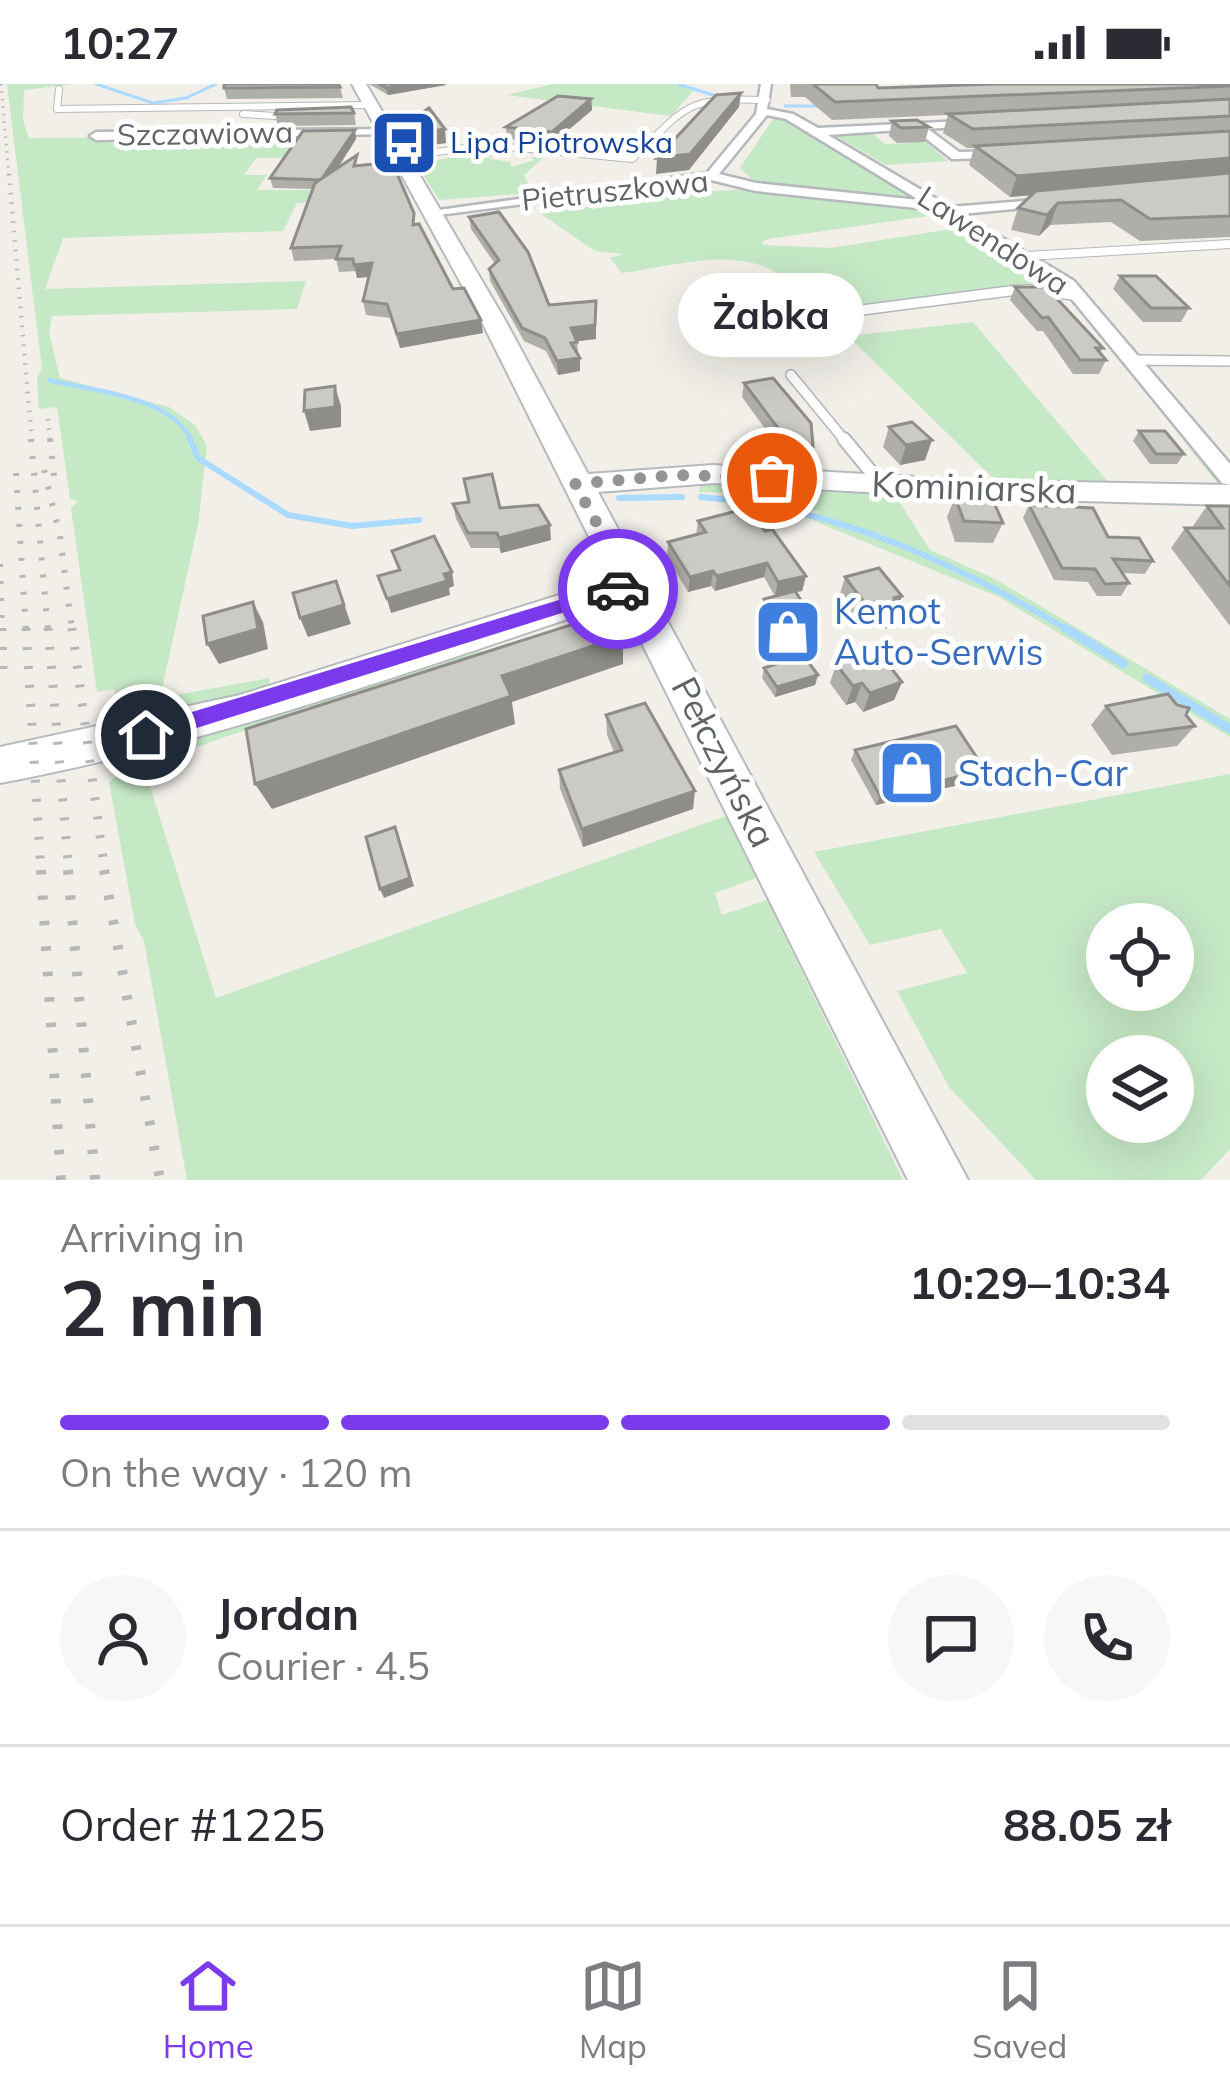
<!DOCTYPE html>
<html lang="en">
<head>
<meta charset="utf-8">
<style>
  body { margin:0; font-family:Mulish,sans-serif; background:#f7f7f7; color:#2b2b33; height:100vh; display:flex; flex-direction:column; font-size:45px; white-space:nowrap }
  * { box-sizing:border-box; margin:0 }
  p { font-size:39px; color:#7c7c81 }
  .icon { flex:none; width:66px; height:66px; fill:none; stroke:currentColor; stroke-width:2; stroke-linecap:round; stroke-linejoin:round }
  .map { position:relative; height:1096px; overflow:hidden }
  .drawer { display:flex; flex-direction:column; background:#fff; flex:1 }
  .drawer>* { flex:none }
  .buttons { position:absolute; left:1086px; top:819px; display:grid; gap:24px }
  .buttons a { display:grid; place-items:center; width:108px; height:108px; border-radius:50%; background:#fff; box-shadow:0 12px 48px #0002; font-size:60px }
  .pin { position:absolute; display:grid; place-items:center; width:102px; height:102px; color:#fff; margin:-51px; border:6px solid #fff; border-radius:50%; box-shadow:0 3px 12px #0007 }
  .courier { position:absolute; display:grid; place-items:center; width:120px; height:120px; margin:-60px; border:9px solid #7c3aed; border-radius:50%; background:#fff; color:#222; box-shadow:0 3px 15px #0007 }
  .bubble { position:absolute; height:84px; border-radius:42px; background:#fff; box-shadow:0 12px 48px #0002; font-size:39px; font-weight:700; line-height:84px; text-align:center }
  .summary em { font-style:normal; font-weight:700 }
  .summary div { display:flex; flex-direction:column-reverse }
  .summary { display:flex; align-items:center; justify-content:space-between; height:204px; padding:0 60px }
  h1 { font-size:78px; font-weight:700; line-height:90px }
  .bar { display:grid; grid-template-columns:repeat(4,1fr); gap:18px 12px; align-content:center; height:144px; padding:0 60px }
  .bar i { height:15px; border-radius:9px; background:#e1e1e2 }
  .bar .active { background:#7c3aed }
  .bar p { grid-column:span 4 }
  .line { display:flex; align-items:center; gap:30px; padding:0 60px; border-top:3px solid #e1e1e2 }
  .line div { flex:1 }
  .round { display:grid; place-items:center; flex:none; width:126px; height:126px; border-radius:63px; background:#f7f7f7 }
  .status { display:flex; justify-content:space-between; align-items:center; height:84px; padding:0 60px; background:#fff; direction:ltr }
  .status svg { height:33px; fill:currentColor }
  .tab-bar { display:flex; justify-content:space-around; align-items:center; height:168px; border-top:3px solid #e1e1e2; background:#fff; font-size:33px; color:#7c7c81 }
  .tab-bar a { display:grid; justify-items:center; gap:6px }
  .tab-bar .active { color:#7c3aed }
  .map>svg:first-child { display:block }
  .green { fill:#c5e8c5; fill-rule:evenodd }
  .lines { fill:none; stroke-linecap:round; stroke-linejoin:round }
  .stream-far3 { stroke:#aadaff; stroke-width:3 }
  .stream-far2 { stroke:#aadaff; stroke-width:4.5 }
  .stream-far1 { stroke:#aadaff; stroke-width:6 }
  .stream { stroke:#aadaff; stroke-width:9 }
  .lane-far3-casing { stroke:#b5b8bc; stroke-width:8 }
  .lane-far2-casing { stroke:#b5b8bc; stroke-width:10 }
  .lane-far1-casing { stroke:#b5b8bc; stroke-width:12 }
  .lane-casing { stroke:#b5b8bc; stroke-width:16 }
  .street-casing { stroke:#b5b8bc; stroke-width:5 }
  .secondary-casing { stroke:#b6babf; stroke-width:4 }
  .lane-far3 { stroke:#fff; stroke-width:6 }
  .lane-far2 { stroke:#fff; stroke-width:8 }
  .lane-far1 { stroke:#fff; stroke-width:9 }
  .lane { stroke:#fff; stroke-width:12 }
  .street { fill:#fff; fill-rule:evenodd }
  .secondary { fill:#fff; fill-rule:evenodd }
  .rail-far4 { stroke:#b6b7b8; stroke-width:3; stroke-dasharray:1.5 6; stroke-linecap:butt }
  .rail-far3 { stroke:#b6b7b8; stroke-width:4.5; stroke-dasharray:1.5 8; stroke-linecap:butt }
  .rail-far2 { stroke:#b6b7b8; stroke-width:6; stroke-dasharray:3 14; stroke-linecap:butt }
  .rail-far1 { stroke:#b6b7b8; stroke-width:9; stroke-dasharray:3 16; stroke-linecap:butt }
  .rail { stroke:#b6b7b8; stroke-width:10; stroke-dasharray:4.5 21; stroke-linecap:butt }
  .wall { fill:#afaea9 }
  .shaded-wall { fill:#8f8d8a }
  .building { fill:#cccac5; stroke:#8f8d8a; stroke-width:3 }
  .route { fill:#7c3aed }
  .done { stroke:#929495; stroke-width:12; stroke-dasharray:0 21.6 }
  .labels { text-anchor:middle; stroke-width:10; stroke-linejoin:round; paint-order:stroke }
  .far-street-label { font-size:30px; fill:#5f6368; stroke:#fff }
  .far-transit-label { font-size:30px; fill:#164399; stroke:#fff; text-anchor:start }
  .street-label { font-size:36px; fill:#5f6368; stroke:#fff }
  .shop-label { font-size:36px; fill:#366cbe; stroke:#fff; text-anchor:start }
</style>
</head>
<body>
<div class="status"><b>10:27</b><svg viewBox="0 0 49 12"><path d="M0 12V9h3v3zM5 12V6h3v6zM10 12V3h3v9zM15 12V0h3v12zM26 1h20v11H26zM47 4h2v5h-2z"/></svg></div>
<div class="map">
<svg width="1230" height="1096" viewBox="0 0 1230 1096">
  <rect width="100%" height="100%" fill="#f1efe8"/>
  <g class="green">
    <polygon points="7,0 73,0 24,6 23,36 29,54 301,52 287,74 256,74 244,91 267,91 257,106 327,106 319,118 297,119 283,147 63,154 45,205 306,197 297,225 52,232 49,248 60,294 169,323 195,341 207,362 198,440 160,614 270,594 269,605 121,647 115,605 97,608 71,424 78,417 70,415 57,323 39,325 37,294 42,285"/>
    <polygon points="553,0 673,0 695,5 671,32 507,11"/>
    <polygon points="773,35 785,35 918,113 754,97 740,84"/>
    <polygon points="914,48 948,77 886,81 836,52 873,50 885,60 909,59"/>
    <polygon points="486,63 484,67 500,65 489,75 511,78 511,83 535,76 530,74 541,71 537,69 548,70 524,91 533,109 439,116 416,79 467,71 464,66"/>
    <path d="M740,106l202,24 -174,25 -7,3 2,3 67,3 141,-22 86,56 -240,29c-50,-48 -103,14 -139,-12l111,-14c-37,-45 -117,-18 -167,-12l-12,-15 14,-4 -29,-3 -54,-37 18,-9 94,-12z"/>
    <polygon points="814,227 837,254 741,266 720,239"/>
    <polygon points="973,238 1109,399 1217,399 1180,353 1220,398 1217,401 997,398 848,252"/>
    <polygon points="701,399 895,411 930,466 995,495 1230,635 1230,653 999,513 814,437 818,427 734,409 699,408"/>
    <polygon points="471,564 490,572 227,652 144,683 216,914 726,732 756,794 715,809 722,831 767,816 903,1096 187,1096 144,857 135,840 109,698 126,686 126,669"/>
    <path d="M1230,690v375l-29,31h-165l-87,-93 -52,-96 70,-18 -26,-44 -71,16 -56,-93zM1107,840h66v66h-66zM1107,972h66v66h-66z"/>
  </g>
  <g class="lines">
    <g class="stream-far3">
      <polyline points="96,0 153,19 186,14 216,0"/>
      <polyline points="678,0 713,11"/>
      <polyline points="785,22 824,22"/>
    </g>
    <path class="stream-far2" d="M49,296c43,11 124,16 143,62"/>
    <g class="stream-far1">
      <polyline points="190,355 198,374 288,431 352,442 419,436"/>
      <path d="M701,413c137,11 252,65 369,134"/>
      <polyline points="619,414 682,413"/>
    </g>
    <g class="stream">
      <polyline points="1065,544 1124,580"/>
      <polyline points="1147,594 1230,645"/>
    </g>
    <g class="lane-far3-casing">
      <g id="lane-far3">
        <polyline points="59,5 57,25 372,21"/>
        <polyline points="243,30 293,33"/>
        <path d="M400,73l87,-12 145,14c57,-55 53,-62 135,-59"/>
      </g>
    </g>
    <g class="lane-far2-casing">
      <g id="lane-far2">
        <polyline points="1027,172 1230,160"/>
        <polyline points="994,209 1027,205 1058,209"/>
      </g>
    </g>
    <g class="lane-far1-casing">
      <g id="lane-far1">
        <polyline points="1036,206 1079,212"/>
        <polyline points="839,229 1017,206"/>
        <polyline points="1133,276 1230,277"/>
        <polyline points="791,291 846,358"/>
      </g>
    </g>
    <g class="lane-casing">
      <polyline id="lane" points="844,355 881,400"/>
    </g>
    <g class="street-casing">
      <g id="street">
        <path d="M761,0h10l-4,25 26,5 25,14 166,-8 -4,5 -52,4 31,23 45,-1 4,7 -56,1 -38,-30 -86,6 122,72 110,-9 -5,7 -93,9 112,67 156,183v21l-8,-2 -160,-196 -127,-77 -179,-19 -45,-11 -280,36 -7,-4 283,-39 49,-59zM767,31l19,4 133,81 -163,-17 -37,-9z"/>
        <polygon points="386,45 390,50 96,56 90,52 96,48"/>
      </g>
    </g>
    <g class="secondary-casing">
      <path id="secondary" d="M352,0h14l139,236 83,154 125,-9 255,15 262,5v20l-262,-7 -255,-15 -115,9 370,688h-60l-287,-579c-206,69 -408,142 -621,182v-36l240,-52 370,-116 -129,-259z"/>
    </g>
    <use href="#lane-far3" class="lane-far3"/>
    <use href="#lane-far2" class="lane-far2"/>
    <use href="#lane-far1" class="lane-far1"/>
    <use href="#lane" class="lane"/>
    <use href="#street" class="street"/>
    <use href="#secondary" class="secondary"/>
    <polyline class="rail-far4" points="1,0 9,93"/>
    <g class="rail-far3">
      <polyline points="9,90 32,358"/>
      <polyline points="48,335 50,358"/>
    </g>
    <g class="rail-far2">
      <polyline points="31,355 48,547"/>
      <polyline points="50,355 55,401"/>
      <polyline points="44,386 60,452 72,547"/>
      <polyline points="16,389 26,547"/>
      <polyline points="0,480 2,547"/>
    </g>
    <g class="rail-far1">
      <polyline points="2,544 3,587"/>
      <polyline points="26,544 41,789"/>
      <polyline points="48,544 69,789"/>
      <polyline points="72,544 105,789"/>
    </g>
    <g class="rail">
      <polyline points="41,786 61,1096"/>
      <polyline points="68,786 95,1096"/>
      <polyline points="104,786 160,1096"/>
    </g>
  </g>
  <g class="wall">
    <polygon points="369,0 445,0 446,1 388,11"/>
    <polygon points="790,0 876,0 878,4 1230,0 1230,153 1140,157 1111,138 1050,141 1039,152 1011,146 1018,124 1033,111 1010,113 969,81 974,64 967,64 943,49 948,31 832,36 805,13 791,13"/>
    <polygon points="340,3 343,14 227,15 224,4"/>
    <polygon points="591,15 592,26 552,60 507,55 506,43"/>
    <polygon points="354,29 356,41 278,42 275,30"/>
    <polygon points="409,37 446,59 418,63 411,51"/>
    <polygon points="892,37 929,43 925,58 897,59 889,52"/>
    <polygon points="355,46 356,55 338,83 359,82 416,140 453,205 483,249 400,264 390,234 366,231 363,217 369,193 357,194 356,187 339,188 336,175 294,177 291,164 312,105 273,104 270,94"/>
    <polygon points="469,133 549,221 596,255 577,257 580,287 558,291 546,267 524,257 490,197 489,185 495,180 471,145"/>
    <polygon points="1120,192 1189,224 1181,238 1143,238 1113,205"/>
    <polygon points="1015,203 1103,264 1100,269 1106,276 1099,290 1073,290 1043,247 1037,247 1010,216"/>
    <polygon points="744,299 813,362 810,376 787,375 742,313"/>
    <polygon points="889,343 932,356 925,376 900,381 883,363"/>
    <polygon points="1139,347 1184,370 1177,380 1150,380 1133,357"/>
    <polygon points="955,413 1003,439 993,459 955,458 947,433"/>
    <polygon points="453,420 500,424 551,456 501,469 499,464 471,464 456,435"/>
    <polygon points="1029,421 1108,453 1153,477 1145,490 1122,489 1129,499 1121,512 1097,512 1088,498 1054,496 1023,434"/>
    <polygon points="1207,422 1230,422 1230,542 1171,464 1185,444 1195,444 1193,442"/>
    <polygon points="698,437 765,447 806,492 802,507 795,508 819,544 814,564 783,572 760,535 764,515 775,512 764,493 715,507 711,502 688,508 667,473 668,458 696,451"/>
    <polygon points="845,493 902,512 887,545 873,538 860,541 839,513"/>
    <polygon points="836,580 902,598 894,616 863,628 855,618 846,621 830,599"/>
    <polygon points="764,584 818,591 815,601 775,613 762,594"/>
    <polygon points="1106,622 1186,631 1195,642 1177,662 1112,671 1091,641"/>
    <polygon points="606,631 693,725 583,763 560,705 559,686 614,668 607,651"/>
    <polygon points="855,666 985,686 979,696 876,721 851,676"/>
  </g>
  <g class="shaded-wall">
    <polygon points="412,0 445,0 446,1 388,11 386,4"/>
    <polygon points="741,9 739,23 689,86 656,90 657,74"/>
    <polygon points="591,15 592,26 552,60 552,48"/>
    <polygon points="445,45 446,59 418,63 416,49"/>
    <polygon points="355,46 356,55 324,106 321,96"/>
    <polygon points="1230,74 1230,93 1010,113 1017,92"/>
    <polygon points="1058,119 1050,141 1039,152 1047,131"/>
    <polygon points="372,179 375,192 357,194 354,181"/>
    <polygon points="596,217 596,255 572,258 571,244"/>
    <polygon points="481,236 483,249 400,264 397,250"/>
    <polygon points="580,274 580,287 558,291 557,277"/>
    <polygon points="335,302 341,322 341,343 310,347 304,327"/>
    <polygon points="932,356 925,376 900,381 906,361"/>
    <polygon points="550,441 551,456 501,469 499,454"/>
    <polygon points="767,479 764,493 715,507 717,492"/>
    <polygon points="713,487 711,502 688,508 690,493"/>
    <polygon points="452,488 454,502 449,504 450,511 391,529 387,515"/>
    <polygon points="806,492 802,507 775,512 778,498"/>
    <polygon points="336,497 351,540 308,553 300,534"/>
    <polygon points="902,512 894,532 892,533 895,525 894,514"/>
    <polygon points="253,518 263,538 268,565 219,580 207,560"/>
    <polygon points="881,518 873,538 860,541 866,521"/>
    <polygon points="819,544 814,564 783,572 788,552"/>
    <polygon points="623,552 623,580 512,618 515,640 272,725 255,700 502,592"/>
    <polygon points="818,591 815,601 775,613 777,603"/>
    <polygon points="902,598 894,616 863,628 870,609"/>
    <polygon points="862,599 855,618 846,621 853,602"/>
    <polygon points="985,686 979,696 876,721 880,712"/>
    <polygon points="695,707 693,725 583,763 582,745"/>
    <polygon points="395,743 414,802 384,814 380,805"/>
  </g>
  <g class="building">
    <polygon points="224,0 338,0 340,3 224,4"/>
    <polygon points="379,0 412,0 386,4"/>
    <polygon points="813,0 876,0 878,4 994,0 1230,0 1230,2 835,18"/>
    <polygon points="741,9 690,70 657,74 716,11"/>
    <polygon points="558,12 591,15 552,48 506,43"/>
    <polygon points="1230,15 1230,32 973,45 948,30"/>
    <polygon points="351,23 354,29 275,30 277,26"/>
    <polygon points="429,24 445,45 416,49 409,37"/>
    <polygon points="917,36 929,43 901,44 892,37"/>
    <polygon points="355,46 321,96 270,94 303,47"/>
    <polygon points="1230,47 1230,74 1017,92 975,62"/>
    <polygon points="357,71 354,82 392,78 414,129 413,141 419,140 453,205 464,204 481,236 397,250 387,220 363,217 372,179 354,181 353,175 336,175 341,162 291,164 315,99"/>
    <polygon points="1230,89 1230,132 1150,135 1121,116 1058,119 1047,131 1018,124 1036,107"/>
    <polygon points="499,128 528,168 549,221 596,217 595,241 571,244 577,258 571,259 580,274 557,277 545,254 522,244 489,185 499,176 469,133"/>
    <polygon points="1120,192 1156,192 1189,224 1151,224"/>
    <polygon points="1015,203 1046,203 1103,264 1096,264 1106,276 1080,276 1048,233 1042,234"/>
    <polygon points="773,294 811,339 813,362 790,360 744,299"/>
    <polygon points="335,302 335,323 304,327 305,306"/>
    <polygon points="912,338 932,356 906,361 889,343"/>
    <polygon points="1139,347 1165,347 1184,370 1156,370"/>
    <polygon points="492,390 500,424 538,421 550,441 499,454 497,449 468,449 453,420 469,418 464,395"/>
    <polygon points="955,413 992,414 1003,439 964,437"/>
    <polygon points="1029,421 1093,424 1108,453 1139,454 1153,477 1113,475 1129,499 1105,500 1095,485 1062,484"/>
    <polygon points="1207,422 1230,422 1230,502 1185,444 1223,444"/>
    <polygon points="748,424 765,447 772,445 806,492 778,498 767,479 717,492 713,487 690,493 668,458 706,448 698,437"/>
    <polygon points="434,452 452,488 444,490 447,497 387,515 378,492 400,486 392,467"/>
    <polygon points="879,484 902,512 894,514 895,525 881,518 866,521 845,493"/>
    <polygon points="336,497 344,521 300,534 293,509"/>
    <polygon points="795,507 819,544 788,552 764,515"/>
    <polygon points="253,518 258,545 207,560 203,532"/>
    <polygon points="611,528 623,552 502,592 511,612 255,700 246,645"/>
    <polygon points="877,566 902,598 870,609 862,599 853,602 836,580"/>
    <polygon points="803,571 818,591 777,603 764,584"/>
    <polygon points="1168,610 1177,621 1189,624 1186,631 1195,642 1128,651 1106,622"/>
    <polygon points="645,619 695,707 582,745 559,686 622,666 606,631"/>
    <polygon points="956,642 985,686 880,712 855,666"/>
    <polygon points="395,743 410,794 380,805 366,753"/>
  </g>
  <polygon class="route" points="618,498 625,500 625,509 146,660 135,651 146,642"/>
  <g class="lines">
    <polyline class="done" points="618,505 631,501 575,400 677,391 772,394"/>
  </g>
  <defs>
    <g id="bus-square" transform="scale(3.45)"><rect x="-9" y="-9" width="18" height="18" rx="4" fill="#1a4fb4" stroke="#fff"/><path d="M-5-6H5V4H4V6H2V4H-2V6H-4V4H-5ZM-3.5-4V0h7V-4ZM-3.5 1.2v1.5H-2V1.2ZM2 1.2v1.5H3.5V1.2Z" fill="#fff"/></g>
    <g id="shop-square" transform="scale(3.45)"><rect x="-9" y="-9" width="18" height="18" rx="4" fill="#3f7fe0" stroke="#fff"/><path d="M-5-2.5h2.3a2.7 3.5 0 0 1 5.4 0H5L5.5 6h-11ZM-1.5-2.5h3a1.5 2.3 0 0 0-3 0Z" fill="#fff"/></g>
  </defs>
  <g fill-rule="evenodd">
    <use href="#bus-square" x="404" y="59"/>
    <use href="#shop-square" x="788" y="548"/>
    <use href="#shop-square" x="912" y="689"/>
  </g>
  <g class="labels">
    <g class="far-street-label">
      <text transform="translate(205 50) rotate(-1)" y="10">Szczawiowa</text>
      <text transform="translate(615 107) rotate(-6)" y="10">Pietruszkowa</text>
      <text transform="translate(993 157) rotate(33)" y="10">Lawendowa</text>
    </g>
    <g class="far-transit-label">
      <text x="450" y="69">Lipa Piotrowska</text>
    </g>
    <g class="street-label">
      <text transform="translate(974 403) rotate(2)" y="13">Kominiarska</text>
      <text transform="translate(724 678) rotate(63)" y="13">Pełczyńska</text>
    </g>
    <g class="shop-label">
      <text x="834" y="540">Kemot<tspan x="834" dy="41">Auto-Serwis</tspan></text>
      <text x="958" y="702">Stach-Car</text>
    </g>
  </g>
</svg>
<div class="buttons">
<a><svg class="icon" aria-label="locate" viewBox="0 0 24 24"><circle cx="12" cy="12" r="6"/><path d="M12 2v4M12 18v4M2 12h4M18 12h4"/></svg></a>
<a><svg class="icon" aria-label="layers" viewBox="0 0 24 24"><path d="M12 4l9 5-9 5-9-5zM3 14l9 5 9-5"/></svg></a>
</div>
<div class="pin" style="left:772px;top:394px;background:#ea580c"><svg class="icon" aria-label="bag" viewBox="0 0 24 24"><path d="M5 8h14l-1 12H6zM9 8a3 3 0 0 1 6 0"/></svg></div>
<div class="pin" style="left:146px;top:651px;background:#1f2937"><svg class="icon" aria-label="home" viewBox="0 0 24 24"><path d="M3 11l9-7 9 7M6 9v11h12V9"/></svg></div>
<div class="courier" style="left:618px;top:505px"><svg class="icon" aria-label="car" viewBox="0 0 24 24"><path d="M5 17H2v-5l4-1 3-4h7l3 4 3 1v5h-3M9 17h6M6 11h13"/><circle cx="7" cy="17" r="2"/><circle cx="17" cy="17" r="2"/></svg></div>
<div class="bubble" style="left:678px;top:189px;width:186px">Żabka</div>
</div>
<section class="drawer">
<div class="summary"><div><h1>2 min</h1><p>Arriving in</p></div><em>10:29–10:34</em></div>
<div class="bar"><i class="active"></i><i class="active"></i><i class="active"></i><i></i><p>On the way · 120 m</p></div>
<div class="line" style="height:216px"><a class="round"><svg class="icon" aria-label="person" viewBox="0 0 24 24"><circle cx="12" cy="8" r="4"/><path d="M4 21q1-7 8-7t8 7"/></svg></a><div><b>Jordan</b><p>Courier · 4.5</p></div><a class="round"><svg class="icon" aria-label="chat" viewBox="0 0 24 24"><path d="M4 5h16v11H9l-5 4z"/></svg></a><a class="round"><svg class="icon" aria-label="phone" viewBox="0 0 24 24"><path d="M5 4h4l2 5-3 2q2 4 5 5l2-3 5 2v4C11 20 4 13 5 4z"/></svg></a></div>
<div class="line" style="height:156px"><div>Order #1225</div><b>88.05 zł</b></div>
</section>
<nav class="tab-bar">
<a class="active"><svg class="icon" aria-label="home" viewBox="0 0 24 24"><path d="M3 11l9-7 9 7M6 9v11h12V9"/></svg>Home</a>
<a><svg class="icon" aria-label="map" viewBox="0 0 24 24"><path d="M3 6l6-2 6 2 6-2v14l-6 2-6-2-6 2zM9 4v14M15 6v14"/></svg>Map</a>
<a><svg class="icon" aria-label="saved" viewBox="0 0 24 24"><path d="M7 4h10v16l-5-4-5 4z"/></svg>Saved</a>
</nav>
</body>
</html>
